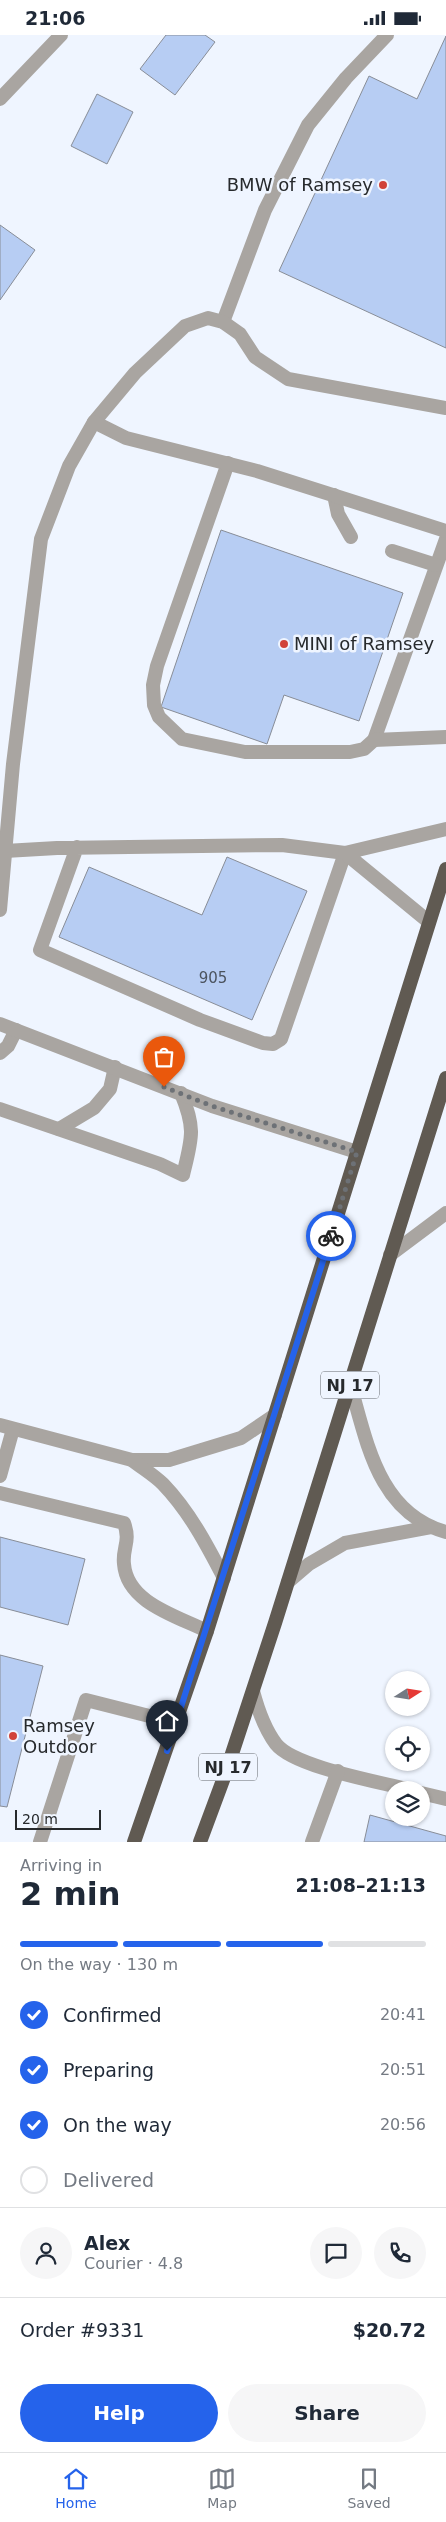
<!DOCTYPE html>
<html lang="en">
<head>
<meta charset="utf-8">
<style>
  body { margin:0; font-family:"DejaVu Sans",sans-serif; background:#f6f6f7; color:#1f2937; height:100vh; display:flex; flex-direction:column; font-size:19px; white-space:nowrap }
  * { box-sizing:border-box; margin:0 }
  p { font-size:16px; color:#747a83 }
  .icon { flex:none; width:28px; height:28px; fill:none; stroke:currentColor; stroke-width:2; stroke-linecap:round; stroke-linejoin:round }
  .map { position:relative; height:1807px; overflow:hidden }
  .sheet { display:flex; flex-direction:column; background:#fff; flex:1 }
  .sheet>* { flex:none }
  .needle { width:32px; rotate:78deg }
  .fabs { position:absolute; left:385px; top:1636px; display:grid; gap:10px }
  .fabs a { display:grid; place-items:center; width:45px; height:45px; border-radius:50%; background:#fff; box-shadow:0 1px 4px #0004; font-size:25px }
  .scale { position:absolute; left:15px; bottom:12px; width:86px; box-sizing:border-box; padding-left:5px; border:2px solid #272a2d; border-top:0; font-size:14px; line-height:18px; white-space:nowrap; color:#272a2d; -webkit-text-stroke:4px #eff5ff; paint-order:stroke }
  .pin { position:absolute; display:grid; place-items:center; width:42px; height:42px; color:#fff; margin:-51px -21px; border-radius:50% 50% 50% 0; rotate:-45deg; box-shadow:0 0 5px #0007 }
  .pin .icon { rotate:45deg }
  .courier { position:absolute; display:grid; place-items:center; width:50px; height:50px; margin:-25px; border:4px solid #2563eb; border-radius:50%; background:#fff; color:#222; box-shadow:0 1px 6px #0007 }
  .head em { font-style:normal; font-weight:800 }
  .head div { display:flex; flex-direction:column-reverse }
  .head { display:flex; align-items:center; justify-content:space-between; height:85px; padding:0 20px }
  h1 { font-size:32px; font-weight:800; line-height:38px }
  .bar { display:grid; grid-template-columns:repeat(4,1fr); gap:8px 5px; align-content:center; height:60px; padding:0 20px }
  .bar i { height:6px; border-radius:4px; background:#e0e1e3 }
  .bar .on { background:#2563eb }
  .bar p { grid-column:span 4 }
  .line { display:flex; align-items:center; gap:12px; padding:0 20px; border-top:1px solid #e0e1e3 }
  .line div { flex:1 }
  .round { display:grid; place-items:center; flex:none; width:52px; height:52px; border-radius:26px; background:#f6f6f7 }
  ol { padding:0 20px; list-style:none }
  li { display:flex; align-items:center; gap:15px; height:55px }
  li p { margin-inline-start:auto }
  li .icon { padding:5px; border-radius:50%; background:#2563eb; color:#fff; stroke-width:4 }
  li:last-child { color:#747a83 }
  li i { width:28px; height:28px; border:2px solid #e0e1e3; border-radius:50% }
  .cta { display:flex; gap:10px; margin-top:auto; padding:10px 20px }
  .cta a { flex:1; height:58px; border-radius:30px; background:#2563eb; color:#fff; font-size:20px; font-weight:800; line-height:58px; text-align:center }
  .cta a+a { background:#f6f6f7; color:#1f2937 }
  .status { display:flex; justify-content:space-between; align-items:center; height:35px; padding:0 25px; background:#fff; direction:ltr }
  .status svg { height:14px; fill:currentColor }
  .tab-bar { display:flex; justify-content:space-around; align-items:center; height:70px; border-top:1px solid #e0e1e3; background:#fff; font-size:14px; color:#747a83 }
  .tab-bar a { display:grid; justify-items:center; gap:2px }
  .tab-bar .on { color:#2563eb }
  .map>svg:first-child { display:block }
  .building { fill:#b7cdf3; stroke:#888d97 }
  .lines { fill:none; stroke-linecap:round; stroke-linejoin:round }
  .service { stroke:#a9a5a1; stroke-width:14 }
  .minor { stroke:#a9a5a1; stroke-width:14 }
  .tertiary { stroke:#a9a5a1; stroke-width:14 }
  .trunk { stroke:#605a52; stroke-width:14 }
  .done { stroke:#6d7176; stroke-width:5; stroke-dasharray:0 9 }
  .route { stroke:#2563eb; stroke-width:6 }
  .poi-dot { fill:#d14339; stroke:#eff5ff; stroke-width:2 }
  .labels { text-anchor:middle; stroke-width:5; stroke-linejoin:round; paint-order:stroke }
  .number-label { font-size:15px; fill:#4b535e }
  .shield { fill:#eff5ff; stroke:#63676c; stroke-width:1 }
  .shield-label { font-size:16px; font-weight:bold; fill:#272a2d }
  .poi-label { font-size:18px; fill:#272a2d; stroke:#eff5ff; text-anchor:start }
</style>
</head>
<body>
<div class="status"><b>21:06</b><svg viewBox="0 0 49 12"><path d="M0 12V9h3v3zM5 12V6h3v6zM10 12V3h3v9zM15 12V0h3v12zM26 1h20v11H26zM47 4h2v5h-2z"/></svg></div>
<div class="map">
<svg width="446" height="1807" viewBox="0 0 446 1807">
  <rect width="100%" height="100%" fill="#eff5ff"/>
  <g class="building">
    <polygon points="166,0 205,0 215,7 175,60 140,34"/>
    <polygon points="446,1 446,313 279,236 369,41 417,64"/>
    <polygon points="97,59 133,77 107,129 71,111"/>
    <polygon points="0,190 35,215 0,265"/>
    <polygon points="221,495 403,558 359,686 284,660 267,709 161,672"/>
    <polygon points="227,822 307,856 252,985 59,902 89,832 202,880"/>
    <polygon points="0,1502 85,1524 68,1590 0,1572"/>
    <polygon points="0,1620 43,1631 7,1772 0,1771"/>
    <polygon points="370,1780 446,1801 446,1807 364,1807"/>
  </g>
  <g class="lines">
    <g class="service">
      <polyline points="223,287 265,175 308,90 346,43 387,0"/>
      <polyline points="94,387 135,338 185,291 208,283 223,287 240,299 255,322 288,344 446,373"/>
      <polyline points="228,428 157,631 153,650 154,670 159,682 182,704 245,717 350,717 364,714 374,705 446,504"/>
      <polyline points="334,460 338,479 351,502"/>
      <polyline points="392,516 436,530"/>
      <polyline points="374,705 446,702"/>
      <polyline points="5,816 57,813 282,810 345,818 281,1004 273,1009 263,1008 200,985 40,915 77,812"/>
      <polyline points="0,875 13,729 41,504 69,431 94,387 126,403 257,436 446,496"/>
      <polyline points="429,887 345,818 446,794"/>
      <polyline points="0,1018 8,1011 16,995"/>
      <path d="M0,1074l160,55 23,11c9,-37 13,-46 -2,-82"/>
      <polyline points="59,1094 94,1073 110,1054 115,1032"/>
      <path d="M350,1349c17,58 28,129 96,148"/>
      <polyline points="0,1390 132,1425 169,1425 241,1403 275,1380"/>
      <path d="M132,1425c10,8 22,15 31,24 26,27 44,61 61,94"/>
      <polyline points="0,1441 13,1394"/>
      <path d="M0,1458l124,30c7,19 -2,25 0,41 3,39 53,52 83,67"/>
      <polyline points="288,1547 309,1529 345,1508 431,1492"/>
      <path d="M253,1656c5,19 11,37 23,53 18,23 104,38 135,46"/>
      <polyline points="421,1758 446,1764"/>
      <polyline points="40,1807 86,1665 177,1688"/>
      <polyline points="312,1807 338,1736"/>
    </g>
    <polyline class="minor" points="0,64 61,0"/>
    <g class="tertiary">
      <polyline points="0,989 212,1071 357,1117"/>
      <polyline points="390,1220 446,1178"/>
    </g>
    <g class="trunk">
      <polyline points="134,1807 207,1596 446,834"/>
      <polyline points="200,1807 226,1737 275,1588 446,1043"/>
    </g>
  </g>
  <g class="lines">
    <polyline class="done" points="164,1052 212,1071 357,1117 331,1201"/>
    <polyline class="route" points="167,1716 331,1201"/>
  </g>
  <g class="poi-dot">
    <circle cx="383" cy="150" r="5"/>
    <circle cx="284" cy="609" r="5"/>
    <circle cx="13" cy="1701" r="5"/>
  </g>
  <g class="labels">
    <g class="number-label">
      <text x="213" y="948">905</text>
    </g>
    <g class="shield">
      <rect x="321" y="1336.5" width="58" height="27" rx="4"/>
      <rect x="199" y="1718.5" width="58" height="27" rx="4"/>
    </g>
    <g class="shield-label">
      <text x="350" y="1356">NJ 17</text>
      <text x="228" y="1738">NJ 17</text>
    </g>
    <g class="poi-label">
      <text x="373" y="156" text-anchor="end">BMW of Ramsey</text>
      <text x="294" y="615">MINI of Ramsey</text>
      <text x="23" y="1697">Ramsey<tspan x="23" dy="21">Outdoor</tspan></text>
    </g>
  </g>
</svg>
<div class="fabs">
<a><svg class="needle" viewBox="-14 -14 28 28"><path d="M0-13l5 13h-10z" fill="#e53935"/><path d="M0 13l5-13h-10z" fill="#747a83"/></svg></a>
<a><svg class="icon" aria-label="locate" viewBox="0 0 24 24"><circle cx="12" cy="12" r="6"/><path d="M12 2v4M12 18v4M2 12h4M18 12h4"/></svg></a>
<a><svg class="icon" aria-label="layers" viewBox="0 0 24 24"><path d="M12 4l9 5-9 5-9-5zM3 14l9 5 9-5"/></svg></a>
</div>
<div class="scale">20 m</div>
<div class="pin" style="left:164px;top:1052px;background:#ea580c"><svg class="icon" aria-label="bag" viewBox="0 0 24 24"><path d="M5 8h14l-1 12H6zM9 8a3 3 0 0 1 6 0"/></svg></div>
<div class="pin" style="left:167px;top:1716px;background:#1f2937"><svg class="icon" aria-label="home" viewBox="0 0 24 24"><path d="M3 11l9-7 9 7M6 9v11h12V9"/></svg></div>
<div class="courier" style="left:331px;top:1201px"><svg class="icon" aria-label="bike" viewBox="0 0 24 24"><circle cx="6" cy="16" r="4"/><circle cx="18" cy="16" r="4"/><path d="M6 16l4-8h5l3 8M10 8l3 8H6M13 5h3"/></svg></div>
</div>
<section class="sheet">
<div class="head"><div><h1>2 min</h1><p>Arriving in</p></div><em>21:08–21:13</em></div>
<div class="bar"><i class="on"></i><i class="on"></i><i class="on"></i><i></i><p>On the way · 130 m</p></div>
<ol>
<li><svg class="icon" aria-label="check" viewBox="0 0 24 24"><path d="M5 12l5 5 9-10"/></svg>Confirmed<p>20:41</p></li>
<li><svg class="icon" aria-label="check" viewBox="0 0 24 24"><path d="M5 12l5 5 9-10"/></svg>Preparing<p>20:51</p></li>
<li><svg class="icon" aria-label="check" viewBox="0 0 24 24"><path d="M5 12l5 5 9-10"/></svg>On the way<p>20:56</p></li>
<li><i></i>Delivered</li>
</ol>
<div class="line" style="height:90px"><a class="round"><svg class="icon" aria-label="person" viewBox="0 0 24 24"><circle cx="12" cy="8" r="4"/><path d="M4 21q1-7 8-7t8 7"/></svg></a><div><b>Alex</b><p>Courier · 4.8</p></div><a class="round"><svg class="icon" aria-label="chat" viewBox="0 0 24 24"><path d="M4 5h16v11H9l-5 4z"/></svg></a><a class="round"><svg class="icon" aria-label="phone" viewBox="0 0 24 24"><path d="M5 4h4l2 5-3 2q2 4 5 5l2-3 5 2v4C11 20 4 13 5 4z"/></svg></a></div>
<div class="line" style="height:65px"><div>Order #9331</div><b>$20.72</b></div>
<div class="cta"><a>Help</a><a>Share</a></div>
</section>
<nav class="tab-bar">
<a class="on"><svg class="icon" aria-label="home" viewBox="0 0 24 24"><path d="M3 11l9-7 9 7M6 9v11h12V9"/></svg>Home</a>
<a><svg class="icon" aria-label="map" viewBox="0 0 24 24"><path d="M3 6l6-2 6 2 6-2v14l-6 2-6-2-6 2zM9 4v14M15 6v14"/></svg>Map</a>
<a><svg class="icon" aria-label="saved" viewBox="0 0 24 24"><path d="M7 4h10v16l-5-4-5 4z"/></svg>Saved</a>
</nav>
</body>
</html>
